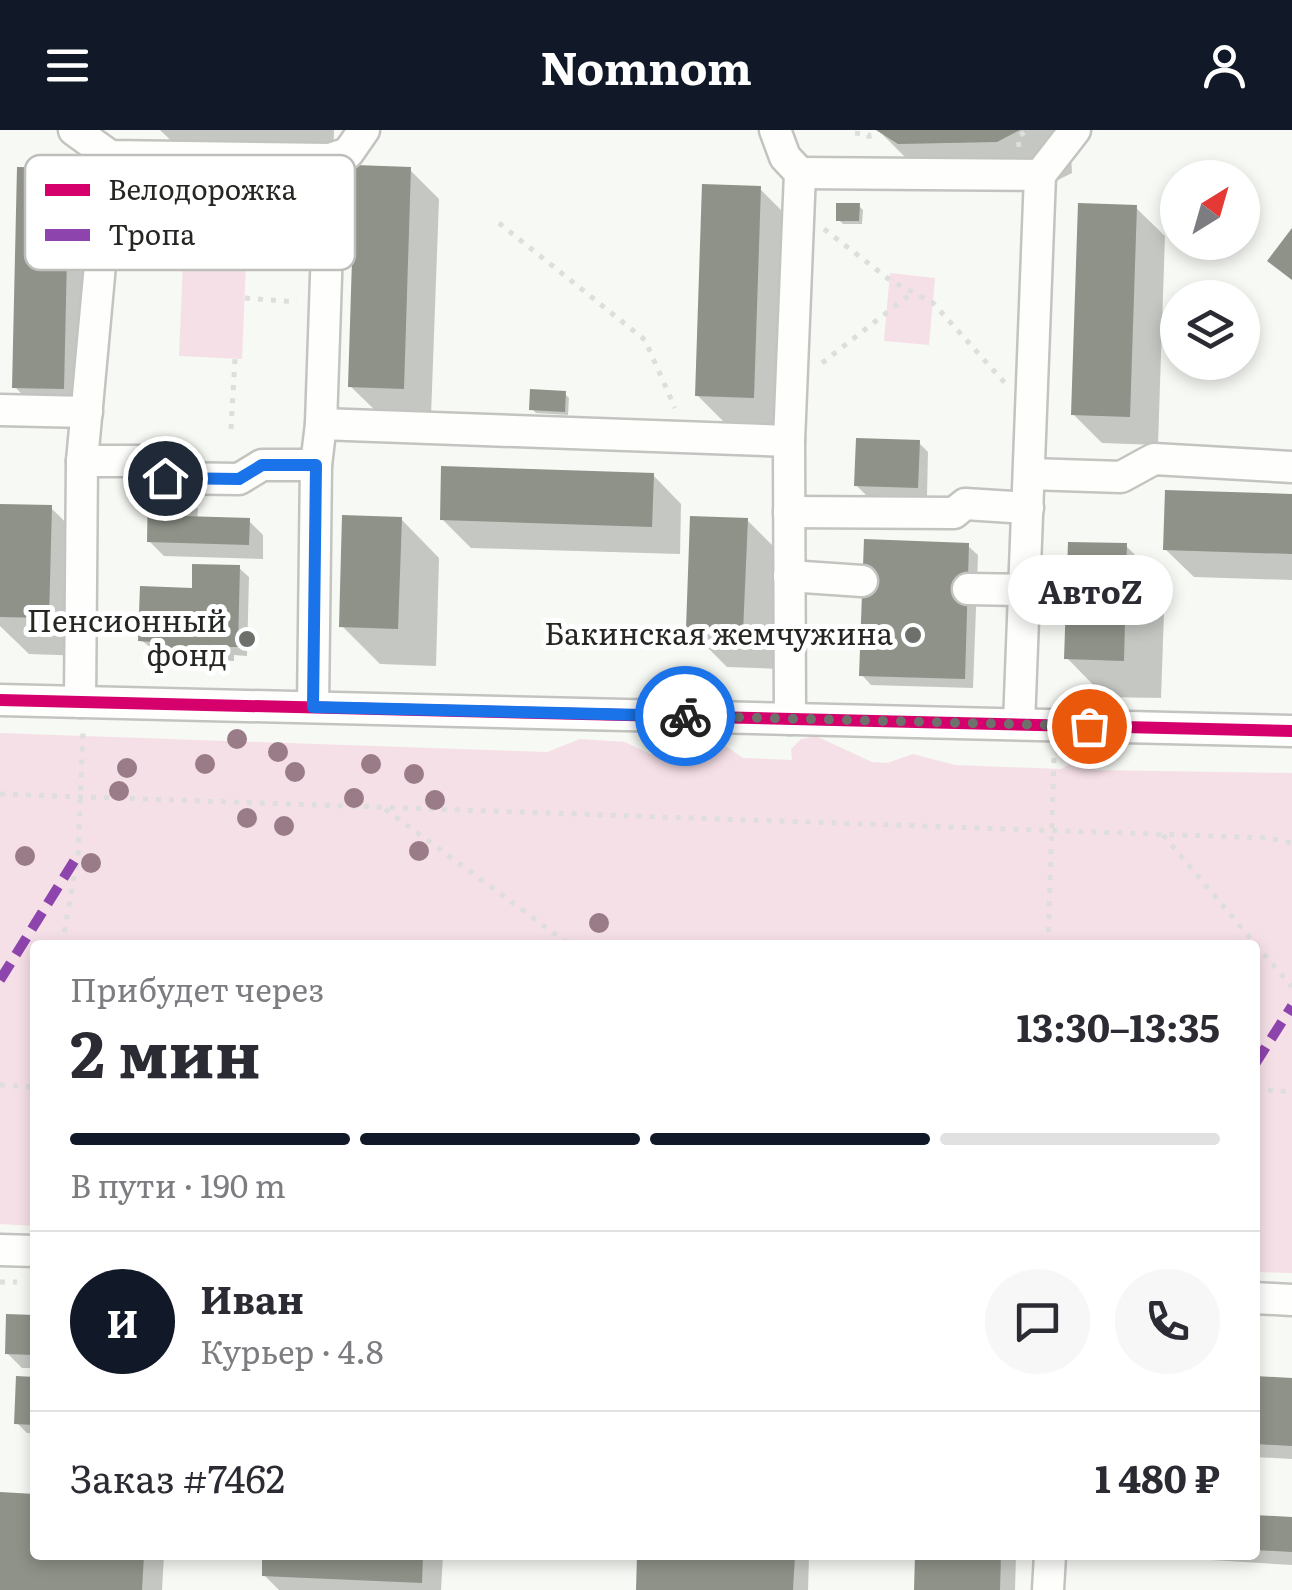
<!DOCTYPE html>
<html lang="ru">
<head>
<meta charset="utf-8">
<style>
  body { margin:0; font-family:Literata,serif; background:#f7f7f7; color:#2b2b33; height:100vh; display:flex; flex-direction:column; font-size:38px; white-space:nowrap }
  * { box-sizing:border-box; margin:0 }
  p { font-size:32px; color:#7c7c81 }
  .icon { flex:none; width:55px; height:55px; fill:none; stroke:currentColor; stroke-width:2; stroke-linecap:round; stroke-linejoin:round }
  .map { position:relative; flex:1; overflow:hidden }
  .sheet { position:absolute; left:30px; top:810px; width:1230px; height:620px; display:flex; flex-direction:column; background:#fff; border-radius:10px; box-shadow:0 5px 15px #0003 }
  .sheet>* { flex:none }
  .needle { width:65px; rotate:37deg }
  .buttons { position:absolute; left:1160px; top:30px; display:grid; gap:20px }
  .buttons a { display:grid; place-items:center; width:100px; height:100px; border-radius:50%; background:#fff; box-shadow:0 5px 15px #0003; font-size:50px }
  .pin { position:absolute; display:grid; place-items:center; width:85px; height:85px; color:#fff; margin:-42px; border:5px solid #fff; border-radius:50%; box-shadow:0 2px 10px #0007 }
  .courier { position:absolute; display:grid; place-items:center; width:100px; height:100px; margin:-50px; border:8px solid #1a73e8; border-radius:50%; background:#fff; color:#222; box-shadow:0 2px 12px #0007 }
  .bubble { position:absolute; height:70px; border-radius:35px; background:#fff; box-shadow:0 5px 15px #0003; font-size:32px; font-weight:700; line-height:70px; text-align:center }
  .overview em { font-style:normal; font-weight:700 }
  .overview div { display:flex; flex-direction:column-reverse }
  .overview { display:flex; align-items:center; justify-content:space-between; height:170px; padding:0 40px }
  h1 { font-size:65px; font-weight:700; line-height:75px }
  .bar { display:grid; grid-template-columns:repeat(4,1fr); gap:15px 10px; align-content:center; height:120px; padding:0 40px }
  .bar i { height:12px; border-radius:8px; background:#e1e1e2 }
  .bar .on { background:#111827 }
  .bar p { grid-column:span 4 }
  .line { display:flex; align-items:center; gap:25px; padding:0 40px; border-top:2px solid #e1e1e2 }
  .line div { flex:1 }
  .round { display:grid; place-items:center; flex:none; width:105px; height:105px; border-radius:52px; background:#f7f7f7 }
  header { display:flex; justify-content:space-between; align-items:center; height:130px; padding:0 40px; background:#111827; color:#fff; font-size:45px; font-weight:700 }
  .map>svg:first-child { display:block }
  .green { fill:#f6e0e7 }
  .shadow { fill:#0003 }
  .building { fill:#8e9288 }
  .lines { fill:none; stroke-linecap:round; stroke-linejoin:round }
  .minor-casing { stroke:#c3c4c0; stroke-width:35 }
  .path { stroke:#dededc; stroke-width:5; stroke-dasharray:5 8; stroke-linecap:butt }
  .minor { stroke:#fefefd; stroke-width:30 }
  .quiet { stroke:#8e44ad; stroke-width:10; stroke-dasharray:20 10; stroke-linecap:butt }
  .cycleway-casing { stroke:#fff; stroke-width:19 }
  .cycleway { stroke:#d6006c; stroke-width:12 }
  .tree { fill:#9a7c89 }
  .done { stroke:#6e706c; stroke-width:10; stroke-dasharray:0 18 }
  .route { stroke:#1a73e8; stroke-width:12 }
  .poi-dot { fill:#6e706c; stroke:#fff; stroke-width:4 }
  .labels { text-anchor:middle; stroke-width:10; stroke-linejoin:round; paint-order:stroke }
  .poi-label { font-size:30px; fill:#252723; stroke:#fff; text-anchor:end }
  .key { fill:#fff; stroke:#bebebd; stroke-width:2.5 }
  .key-label { font-size:28px; fill:#252723 }
</style>
</head>
<body>
<header><svg class="icon" aria-label="menu" viewBox="0 0 24 24"><path d="M4 6h16M4 12h16M4 18h16"/></svg>Nomnom<svg class="icon" aria-label="person" viewBox="0 0 24 24"><circle cx="12" cy="8" r="4"/><path d="M4 21q1-7 8-7t8 7"/></svg></header>
<div class="map">
<svg width="1292" height="1460" viewBox="0 0 1292 1460">
  <rect width="100%" height="100%" fill="#f7f9f4"/>
  <g class="green">
    <polygon points="184,108 247,111 242,229 179,226"/>
    <polygon points="890,143 935,148 929,215 884,211"/>
    <polygon points="0,603 547,622 580,609 625,612 650,624 675,625 698,607 726,616 743,628 792,630 791,619 801,609 816,606 872,632 887,633 913,624 955,635 1061,639 1077,631 1096,640 1292,643 1292,1143 1255,1142 1255,815 35,815 35,1096 0,1094"/>
  </g>
  <g class="shadow">
    <polygon points="160,0 334,0 333,30 185,24"/>
    <polygon points="878,0 1064,0 1070,6 1072,43 1044,57 947,60 923,45"/>
    <polygon points="67,40 96,69 91,287 43,286 15,257"/>
    <polygon points="410,40 439,69 431,286 379,284 350,256"/>
    <polygon points="760,59 789,88 782,296 726,294 697,265"/>
    <polygon points="859,76 863,80 862,94 843,94 839,90"/>
    <polygon points="1136,78 1165,106 1158,315 1102,313 1073,284"/>
    <polygon points="565,264 569,268 568,285 536,283 532,279"/>
    <polygon points="918,312 928,322 927,366 866,365 856,355"/>
    <polygon points="653,345 681,374 680,424 471,418 442,389"/>
    <polygon points="183,364 198,379 197,389 248,390 263,405 263,429 164,426 149,411"/>
    <polygon points="1292,367 1292,450 1194,447 1165,419"/>
    <polygon points="0,376 51,378 90,416 86,526 29,524 0,496"/>
    <polygon points="401,389 439,428 436,536 380,534 342,496"/>
    <polygon points="747,390 786,429 781,539 727,537 688,498"/>
    <polygon points="968,416 978,425 973,558 871,555 862,545"/>
    <polygon points="1126,416 1165,454 1161,568 1105,567 1067,528"/>
    <polygon points="239,438 249,447 247,526 234,525 234,531 165,529 141,510 194,460"/>
    <polygon points="35,1187 35,1238 22,1238 7,1223"/>
    <polygon points="1255,1248 1292,1250 1292,1329 1255,1327"/>
    <polygon points="35,1249 35,1303 27,1303 17,1293"/>
    <polygon points="0,1365 35,1366 35,1425 164,1425 162,1460 0,1460"/>
    <polygon points="1255,1387 1292,1390 1292,1435 1195,1429 1191,1425 1255,1425"/>
    <polygon points="265,1425 443,1425 441,1460 279,1460 264,1445"/>
    <polygon points="639,1425 844,1425 844,1428 809,1427 808,1460 638,1460"/>
    <polygon points="918,1425 1016,1425 1015,1460 917,1460"/>
  </g>
  <g class="building">
    <polygon points="876,0 1020,0 997,12 898,14"/>
    <polygon points="355,35 411,37 404,259 348,257"/>
    <polygon points="17,37 69,38 64,259 12,258"/>
    <polygon points="702,54 761,56 754,268 695,266"/>
    <polygon points="836,73 860,73 859,91 836,91"/>
    <polygon points="1078,73 1137,75 1130,287 1071,285"/>
    <polygon points="1292,98 1292,150 1267,131"/>
    <polygon points="530,259 566,261 565,282 529,280"/>
    <polygon points="856,308 920,310 918,358 854,356"/>
    <polygon points="441,336 654,343 652,397 440,390"/>
    <polygon points="148,360 184,361 183,386 250,388 249,415 147,412"/>
    <polygon points="1165,360 1292,364 1292,424 1163,420"/>
    <polygon points="0,374 52,375 49,488 0,487"/>
    <polygon points="342,385 402,387 398,499 339,497"/>
    <polygon points="690,386 748,388 743,502 686,499"/>
    <polygon points="864,409 969,413 965,549 859,546"/>
    <polygon points="1068,412 1127,413 1124,531 1064,529"/>
    <polygon points="192,434 240,435 238,517 225,517 225,523 153,521 153,512 138,511 140,456 192,458"/>
    <polygon points="6,1184 35,1185 35,1225 5,1224"/>
    <polygon points="16,1246 35,1247 35,1295 14,1294"/>
    <polygon points="1255,1246 1292,1248 1292,1316 1255,1314"/>
    <polygon points="0,1362 35,1364 35,1425 144,1425 142,1460 0,1460"/>
    <polygon points="1255,1385 1292,1387 1292,1422 1255,1420"/>
    <polygon points="262,1425 423,1425 422,1453 262,1446"/>
    <polygon points="637,1425 795,1425 793,1460 636,1460"/>
    <polygon points="915,1425 1001,1425 1000,1460 914,1460"/>
  </g>
  <g class="lines">
    <g class="minor-casing">
      <g id="minor">
        <polyline points="74,0 110,26 330,29 348,23 364,0"/>
        <polyline points="800,43 1040,45"/>
        <polyline points="0,280 87,282"/>
        <polyline points="321,294 789,311 800,43 785,27 775,0"/>
        <polyline points="789,311 790,589"/>
        <polyline points="82,331 141,331 165,348 239,349 262,335 316,335"/>
        <polyline points="1030,344 1121,347 1154,329 1292,337"/>
        <polyline points="789,382 954,383 965,374 1028,378"/>
        <polyline points="789,446 862,451"/>
        <polyline points="968,459 1025,460"/>
        <polyline points="0,570 1292,601"/>
        <polyline points="80,572 82,331 110,26"/>
        <polyline points="313,577 316,335 321,294 330,29"/>
        <polyline points="1019,594 1040,45 1075,0"/>
        <polyline points="0,1120 35,1121"/>
        <polyline points="1255,1168 1292,1170"/>
        <polyline points="1048,1460 1050,1425"/>
      </g>
    </g>
    <g class="path">
      <polyline points="855,3 869,5 869,15"/>
      <polyline points="1019,17 1018,7 1027,0"/>
      <polyline points="136,61 184,108"/>
      <polyline points="499,93 645,210 675,278"/>
      <polyline points="824,99 890,150 933,173 1005,253"/>
      <polyline points="245,168 297,172"/>
      <polyline points="822,233 912,163"/>
      <polyline points="231,299 235,228"/>
      <polyline points="0,664 1268,708 1292,713"/>
      <polyline points="385,679 570,815"/>
      <polyline points="1163,705 1292,857"/>
      <polyline points="62,815 78,725 83,600"/>
      <polyline points="1048,815 1054,627"/>
      <polyline points="0,955 35,957"/>
      <polyline points="1255,959 1292,962"/>
      <polyline points="33,1093 35,1046"/>
      <polyline points="0,1152 17,1152"/>
    </g>
    <use href="#minor" class="minor"/>
    <g class="quiet">
      <polyline points="0,850 78,725"/>
      <polyline points="1255,934 1292,876"/>
    </g>
    <g class="cycleway-casing">
      <polyline id="cycleway" points="0,570 1292,601"/>
    </g>
    <use href="#cycleway" class="cycleway"/>
  </g>
  <g class="tree">
    <circle cx="237" cy="609" r="10"/>
    <circle cx="278" cy="622" r="10"/>
    <circle cx="205" cy="634" r="10"/>
    <circle cx="371" cy="634" r="10"/>
    <circle cx="127" cy="638" r="10"/>
    <circle cx="295" cy="642" r="10"/>
    <circle cx="414" cy="644" r="10"/>
    <circle cx="119" cy="661" r="10"/>
    <circle cx="354" cy="668" r="10"/>
    <circle cx="435" cy="670" r="10"/>
    <circle cx="247" cy="688" r="10"/>
    <circle cx="284" cy="696" r="10"/>
    <circle cx="419" cy="721" r="10"/>
    <circle cx="25" cy="726" r="10"/>
    <circle cx="91" cy="733" r="10"/>
    <circle cx="599" cy="793" r="10"/>
  </g>
  <g class="lines">
    <polyline class="done" points="685,586 1089,596"/>
    <polyline class="route" points="165,348 239,349 262,335 316,335 313,577 685,586"/>
  </g>
  <g class="poi-dot">
    <circle cx="913" cy="505" r="10"/>
    <circle cx="247" cy="509" r="10"/>
  </g>
  <g class="labels">
    <g class="poi-label">
      <text x="227" y="502">Пенсионный<tspan x="227" dy="34">фонд</tspan></text>
      <text x="893" y="515">Бакинская жемчужина</text>
    </g>
  </g>
  <rect x="25" y="25" width="330" height="115" rx="15" class="key"/>
  <rect x="45" y="54" width="45" height="12" fill="#d6006c"/>
  <rect x="45" y="99" width="45" height="12" fill="#8e44ad"/>
  <g class="key-label">
    <text x="108" y="70">Велодорожка</text>
    <text x="108" y="115">Тропа</text>
  </g>
</svg>
<div class="buttons">
<a><svg class="needle" viewBox="-14 -14 28 28"><path d="M0-13l5 13h-10z" fill="#e53935"/><path d="M0 13l5-13h-10z" fill="#7c7c81"/></svg></a>
<a><svg class="icon" aria-label="layers" viewBox="0 0 24 24"><path d="M12 4l9 5-9 5-9-5zM3 14l9 5 9-5"/></svg></a>
</div>
<div class="pin" style="left:1089px;top:596px;background:#ea580c"><svg class="icon" aria-label="bag" viewBox="0 0 24 24"><path d="M5 8h14l-1 12H6zM9 8a3 3 0 0 1 6 0"/></svg></div>
<div class="pin" style="left:165px;top:348px;background:#1f2937"><svg class="icon" aria-label="home" viewBox="0 0 24 24"><path d="M3 11l9-7 9 7M6 9v11h12V9"/></svg></div>
<div class="courier" style="left:685px;top:586px"><svg class="icon" aria-label="bike" viewBox="0 0 24 24"><circle cx="6" cy="16" r="4"/><circle cx="18" cy="16" r="4"/><path d="M6 16l4-8h5l3 8M10 8l3 8H6M13 5h3"/></svg></div>
<div class="bubble" style="left:1008px;top:425px;width:165px">АвтоZ</div>
<section class="sheet">
<div class="overview"><div><h1>2 мин</h1><p>Прибудет через</p></div><em>13:30–13:35</em></div>
<div class="bar"><i class="on"></i><i class="on"></i><i class="on"></i><i></i><p>В пути · 190 m</p></div>
<div class="line" style="height:180px"><b class="round" style="background:#111827;color:#fff">И</b><div><b>Иван</b><p>Курьер · 4.8</p></div><a class="round"><svg class="icon" aria-label="chat" viewBox="0 0 24 24"><path d="M4 5h16v11H9l-5 4z"/></svg></a><a class="round"><svg class="icon" aria-label="phone" viewBox="0 0 24 24"><path d="M5 4h4l2 5-3 2q2 4 5 5l2-3 5 2v4C11 20 4 13 5 4z"/></svg></a></div>
<div class="line" style="height:130px"><div>Заказ #7462</div><b>1 480 ₽</b></div>
</section>
</div>
</body>
</html>
